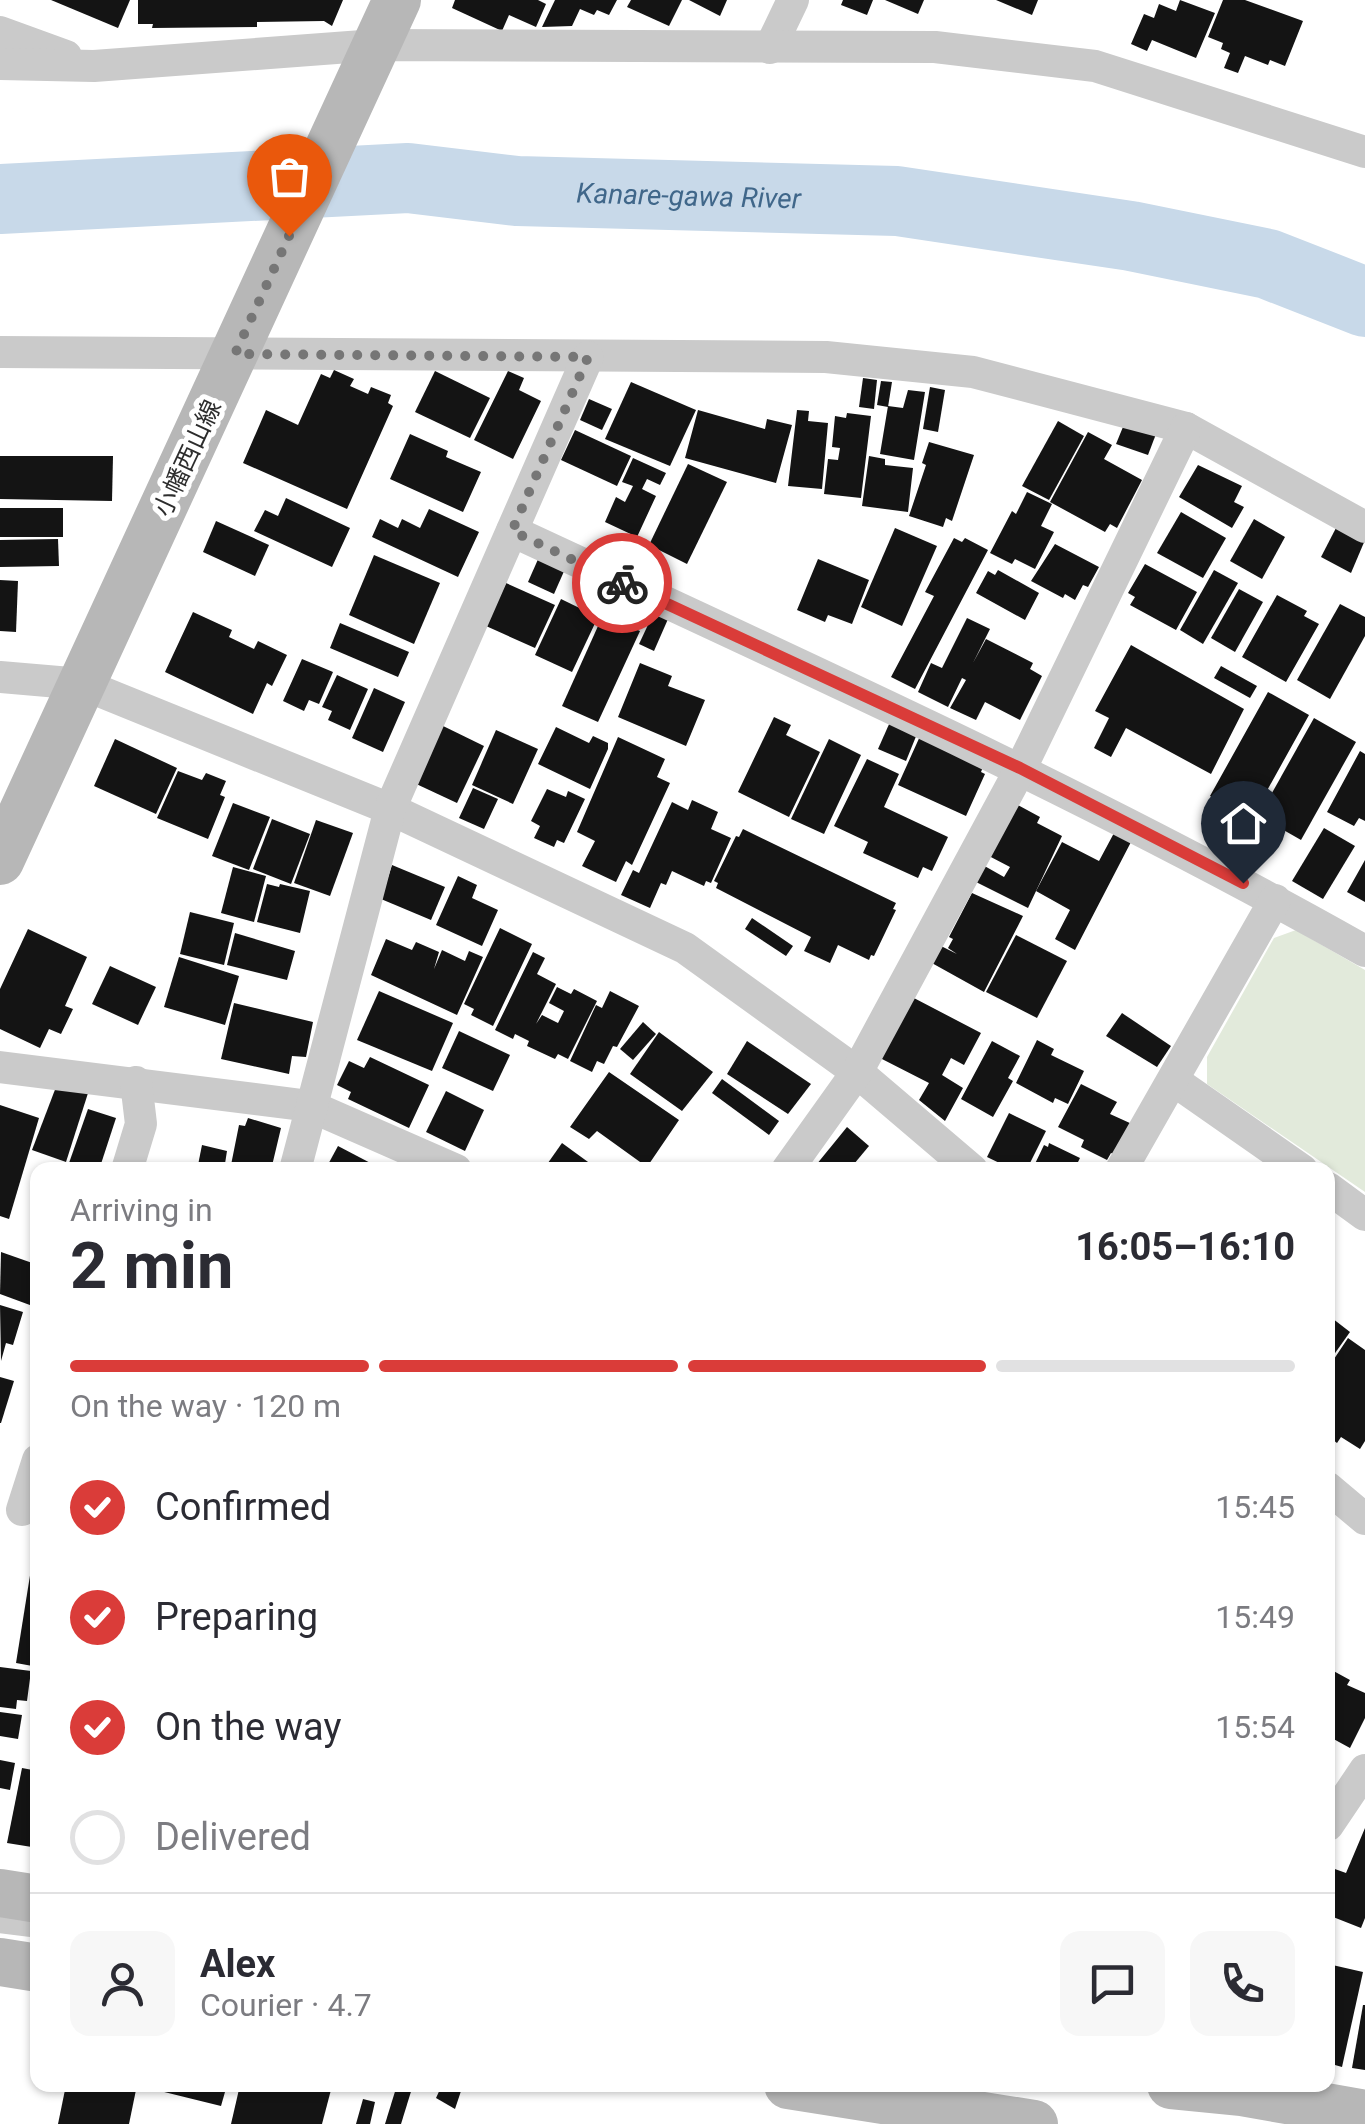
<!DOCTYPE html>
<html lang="en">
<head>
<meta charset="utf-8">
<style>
  body { margin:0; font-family:Roboto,"Noto Sans JP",sans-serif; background:#f7f7f7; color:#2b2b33; height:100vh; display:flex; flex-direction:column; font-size:38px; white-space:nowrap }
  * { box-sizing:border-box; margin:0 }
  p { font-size:32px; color:#7c7c81 }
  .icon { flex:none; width:55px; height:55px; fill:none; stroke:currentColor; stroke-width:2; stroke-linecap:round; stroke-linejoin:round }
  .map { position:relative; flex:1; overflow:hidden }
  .sheet { position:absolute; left:30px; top:1162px; width:1305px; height:930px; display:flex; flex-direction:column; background:#fff; border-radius:20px; box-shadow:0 2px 8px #0004 }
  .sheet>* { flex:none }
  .pin { position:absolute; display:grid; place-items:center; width:85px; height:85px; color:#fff; margin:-102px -42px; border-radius:50% 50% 50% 0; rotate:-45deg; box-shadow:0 0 10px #0007 }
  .pin .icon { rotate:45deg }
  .courier { position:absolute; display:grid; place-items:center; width:100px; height:100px; margin:-50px; border:8px solid #da3c39; border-radius:50%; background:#fff; color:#222; box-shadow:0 2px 12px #0007 }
  .overview em { font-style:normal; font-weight:700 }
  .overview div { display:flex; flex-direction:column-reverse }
  .overview { display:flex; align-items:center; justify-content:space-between; height:170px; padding:0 40px }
  h1 { font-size:65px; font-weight:700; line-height:75px }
  .bar { display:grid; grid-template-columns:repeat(4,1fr); gap:15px 10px; align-content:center; height:120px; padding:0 40px }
  .bar i { height:12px; border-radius:8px; background:#e1e1e2 }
  .bar .on { background:#da3c39 }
  .bar p { grid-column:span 4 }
  .line { display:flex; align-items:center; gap:25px; padding:0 40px; border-top:2px solid #e1e1e2 }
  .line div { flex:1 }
  .round { display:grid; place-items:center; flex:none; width:105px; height:105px; border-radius:20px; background:#f7f7f7 }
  ol { padding:0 40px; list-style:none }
  li { display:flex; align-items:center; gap:30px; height:110px }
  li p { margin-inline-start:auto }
  li .icon { padding:10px; border-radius:50%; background:#da3c39; color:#fff; stroke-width:4 }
  li:last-child { color:#7c7c81 }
  li i { width:55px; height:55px; border:5px solid #e1e1e2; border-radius:50% }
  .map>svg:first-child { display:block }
  .green { fill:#e2eadb }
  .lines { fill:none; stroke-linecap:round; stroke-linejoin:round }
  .river { stroke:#c8d9e9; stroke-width:70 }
  .building { fill:#141414 }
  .street { stroke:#cacaca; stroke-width:32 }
  .secondary { stroke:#b7b7b7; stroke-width:48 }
  .done { stroke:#767676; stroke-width:10; stroke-dasharray:0 18 }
  .route { stroke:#da3c39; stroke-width:12 }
  .labels { text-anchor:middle; stroke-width:10; stroke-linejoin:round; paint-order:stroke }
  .street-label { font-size:25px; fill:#2d2d2d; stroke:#fff }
  .water-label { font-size:28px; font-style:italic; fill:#40678a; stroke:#fff }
</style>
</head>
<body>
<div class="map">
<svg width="1365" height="2124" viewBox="0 0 1365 2124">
  <rect width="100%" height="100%" fill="#fff"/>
  <polygon class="green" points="1296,930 1365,970 1365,1192 1207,1084 1207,1057 1274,938"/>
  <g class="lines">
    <path class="river" id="s1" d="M0,199l408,-21 109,13 380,10 234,35 137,28 97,38"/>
  </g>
  <g class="building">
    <polygon points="51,0 130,0 118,28"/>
    <polygon points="138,0 343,0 332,26 324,21 257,22 257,27 152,28 153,24 138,24"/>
    <polygon points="455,0 538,0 546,4 536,27 509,15 502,31 452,8"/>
    <polygon points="555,0 617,0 609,15 597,10 594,15 580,9 572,26 542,27"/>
    <polygon points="631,0 682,0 669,26 627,7"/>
    <polygon points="689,0 727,0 720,16"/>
    <polygon points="843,0 873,0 867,15 841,5"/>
    <polygon points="885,0 924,0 918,14"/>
    <polygon points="996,0 1038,0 1032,15"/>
    <polygon points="1180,0 1215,13 1196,58 1152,40 1147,51 1131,44 1144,14 1154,18 1159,4 1176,11"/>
    <polygon points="1223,0 1245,0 1303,21 1285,66 1270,60 1268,65 1245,56 1238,73 1224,68 1230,53 1221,49 1223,43 1208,37"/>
    <polygon points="334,370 354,379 350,386 368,394 371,387 391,395 388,403 393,406 347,509 243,463 266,410 298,425 321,374 330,378"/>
    <polygon points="435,371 490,398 470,438 415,412"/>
    <polygon points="508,371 524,378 519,390 541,401 513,459 474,440"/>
    <polygon points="863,378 877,380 874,409 859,407"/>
    <polygon points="881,381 892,382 888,407 877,405"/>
    <polygon points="631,382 696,410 670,466 605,439"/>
    <polygon points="930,387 945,390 938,432 923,429"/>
    <polygon points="908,390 925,392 914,460 880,454 888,406 903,408"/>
    <polygon points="589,399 612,409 602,430 580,420"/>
    <polygon points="698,410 765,429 767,419 792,425 776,483 685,458"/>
    <polygon points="797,410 809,411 808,421 828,423 822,489 788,486"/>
    <polygon points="847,413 871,416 861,498 824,494 828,459 838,460 840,448 832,447 835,416 846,418"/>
    <polygon points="1058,421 1084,436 1049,500 1022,486"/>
    <polygon points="1125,422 1156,434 1148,455 1116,444"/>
    <polygon points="575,430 631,456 617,486 561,460"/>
    <polygon points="1088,432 1112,445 1104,459 1142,480 1117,528 1110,524 1105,532 1050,502"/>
    <polygon points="410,434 448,451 446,457 481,472 463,512 390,479"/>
    <polygon points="929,442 974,455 952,521 946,518 943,527 909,516 926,465 922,463"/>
    <polygon points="0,456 113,456 112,501 0,499"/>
    <polygon points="869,456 885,459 885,465 913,468 908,512 862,506"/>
    <polygon points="633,458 666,473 660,485 647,479 642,489 656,496 637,537 605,522 616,497 625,502 633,486 622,482"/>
    <polygon points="688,464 727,482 687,564 649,545"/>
    <polygon points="1198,465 1242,486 1234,502 1244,507 1232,528 1179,497"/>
    <polygon points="1027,492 1052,504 1041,526 1054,532 1035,569 1015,559 1012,564 990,553 1012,511 1016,514"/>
    <polygon points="286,498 350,528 332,567 254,531 265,510 278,516"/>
    <rect x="0" y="508" width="63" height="29"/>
    <polygon points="429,509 479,532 458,577 372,537 380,519 398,528 402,519 420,528"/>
    <polygon points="1181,512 1226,538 1203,578 1157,553"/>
    <polygon points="1254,519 1285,537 1262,579 1230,561"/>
    <polygon points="216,521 269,545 255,576 203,552"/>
    <polygon points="1337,526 1365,540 1351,573 1321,557"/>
    <polygon points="895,528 937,546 902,626 861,607"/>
    <polygon points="954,538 962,542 965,538 988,550 915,689 891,677 934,596 925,592"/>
    <polygon points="58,539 59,566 0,567 0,540"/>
    <polygon points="1055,544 1099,567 1088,587 1083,585 1075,600 1065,594 1063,598 1031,581"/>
    <polygon points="374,555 440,583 414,644 349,615"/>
    <polygon points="539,557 565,569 554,594 528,582"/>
    <polygon points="818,559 869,580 852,624 828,615 825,622 797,610"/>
    <polygon points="1145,564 1197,592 1176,630 1130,605 1135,597 1128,593"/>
    <polygon points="998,570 1039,593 1025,620 976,593 988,571 995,575"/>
    <polygon points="1214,570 1238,583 1203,644 1180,630"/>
    <polygon points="0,580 18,581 16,632 0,631"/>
    <polygon points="506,583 555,605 535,648 486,626"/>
    <polygon points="1239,589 1263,602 1235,652 1211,638"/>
    <polygon points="1277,595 1307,611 1304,616 1319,624 1286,682 1242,657"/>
    <polygon points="561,599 598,617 572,672 535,655"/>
    <polygon points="1340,604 1365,617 1365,636 1330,699 1297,680"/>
    <polygon points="193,612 232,630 229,637 254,649 258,641 287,655 272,686 267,683 253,714 165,672"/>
    <polygon points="654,612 668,619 654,651 639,644"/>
    <polygon points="603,615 640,631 598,722 562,706"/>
    <polygon points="967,618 990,629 973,663 986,639 1033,663 1030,669 1042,676 1020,720 985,702 976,720 950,708 966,680 962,678 948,707 918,692 931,663 942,668"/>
    <polygon points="340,623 409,652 398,677 330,648"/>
    <polygon points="1131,645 1244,709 1211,774 1126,728 1111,757 1094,748 1109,718 1095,711"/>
    <polygon points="302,659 333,672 319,704 309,700 304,711 283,701"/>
    <polygon points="640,663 672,676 668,686 705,700 686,746 618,717"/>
    <polygon points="1221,666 1257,686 1250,698 1214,678"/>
    <polygon points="337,675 368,689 350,730 328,720 332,711 322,707"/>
    <polygon points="374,688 405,702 383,752 352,738"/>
    <polygon points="1268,692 1309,715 1254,814 1239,805 1236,811 1210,796"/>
    <polygon points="774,717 791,725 786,735 820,752 789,817 738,792"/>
    <polygon points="1314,718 1356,742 1301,840 1259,816"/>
    <polygon points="890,722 917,734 906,761 878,749"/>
    <polygon points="439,724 484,746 457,803 412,782"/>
    <polygon points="556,727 589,743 593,736 608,743 608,749 590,789 538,764"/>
    <polygon points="496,730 538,749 513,804 472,785"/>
    <polygon points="921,734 983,767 981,772 985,774 966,816 898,785"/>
    <polygon points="618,737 665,759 657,777 670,783 632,865 626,861 616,882 582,866 595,841 577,832"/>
    <polygon points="115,739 177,768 156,814 94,786"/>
    <polygon points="829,739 861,755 824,834 791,819"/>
    <polygon points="1360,751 1365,754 1365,821 1359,818 1354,826 1327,812"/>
    <polygon points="867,759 899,774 884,807 948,837 932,871 923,867 918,878 863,853 868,842 834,826"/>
    <polygon points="178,771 202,780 206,773 226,781 220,795 225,797 208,839 157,818"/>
    <polygon points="473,788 498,799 484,829 459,818"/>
    <polygon points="547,789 566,797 568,791 585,799 564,843 557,840 554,847 534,838 540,826 531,821"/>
    <polygon points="692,800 718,812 711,829 731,838 711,883 706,881 704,886 672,871 666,885 661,883 650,908 621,895 633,870 639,873 672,802 688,810"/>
    <polygon points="233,803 270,817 249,870 212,856"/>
    <polygon points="1014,803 1040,817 1037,823 1062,836 1028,908 972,880 981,864 1004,877 1010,867 987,855"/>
    <polygon points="272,819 310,834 291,884 253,869"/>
    <polygon points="316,820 353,833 330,896 294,883"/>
    <polygon points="1324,828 1355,846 1323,899 1292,881"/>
    <polygon points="743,829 896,903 893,909 896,910 874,956 871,955 869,960 838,945 830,963 804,951 811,937 716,888 718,883 714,881 736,836 739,837"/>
    <polygon points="1114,833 1131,842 1075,950 1055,939 1070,910 1036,891 1062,842 1099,861"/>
    <polygon points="1365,860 1365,902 1347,892"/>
    <polygon points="392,865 445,887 431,920 381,899"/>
    <polygon points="233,867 266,876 254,922 221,913"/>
    <polygon points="458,876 477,885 472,898 498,910 482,946 436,925"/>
    <polygon points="267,884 279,887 280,884 310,891 300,933 257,922"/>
    <polygon points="972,893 1023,916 984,992 930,962 939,945 957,954 948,948 953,939 949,937"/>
    <polygon points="190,912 234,923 224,965 180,954"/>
    <polygon points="752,918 793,946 786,956 745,929"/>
    <polygon points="500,928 532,944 493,1026 471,1015 474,1009 464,1004"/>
    <polygon points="28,929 87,957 65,1006 73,1009 61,1034 49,1029 40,1048 0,1029 0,989"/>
    <polygon points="235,933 295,951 287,980 227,965"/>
    <polygon points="1016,935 1067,961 1037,1018 986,992"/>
    <polygon points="386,939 412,950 416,942 439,952 434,969 442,950 465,961 469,951 483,957 457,1015 371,975"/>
    <polygon points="533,952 545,958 537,974 556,984 536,1024 542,1015 558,1023 564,1011 549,1003 557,987 571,994 574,989 597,1001 568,1059 558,1054 555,1059 527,1046 529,1041 515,1034 513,1039 495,1030"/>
    <polygon points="179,957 239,976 225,1025 164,1007"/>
    <polygon points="110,966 156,987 138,1025 92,1004"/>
    <polygon points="379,991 453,1023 432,1071 357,1040"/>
    <polygon points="610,991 639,1006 617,1047 613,1046 604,1064 597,1061 592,1072 570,1061 596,1005 602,1008"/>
    <polygon points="912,997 981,1033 964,1065 951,1058 942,1075 963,1088 945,1121 919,1100 929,1083 880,1058"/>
    <polygon points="234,1003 313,1022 306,1057 292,1056 289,1074 221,1059"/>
    <polygon points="1122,1013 1171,1046 1157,1067 1106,1036"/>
    <polygon points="643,1022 656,1034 633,1060 620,1049"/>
    <polygon points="459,1031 510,1055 493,1091 442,1068"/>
    <polygon points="659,1032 713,1072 682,1111 630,1074"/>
    <polygon points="1037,1040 1054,1049 1051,1055 1084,1071 1068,1104 1055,1098 1053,1103 1016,1083"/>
    <polygon points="747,1041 811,1084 788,1114 727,1074"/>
    <polygon points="992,1041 1020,1056 1008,1078 1013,1081 993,1117 961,1099"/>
    <polygon points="370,1057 429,1085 409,1128 348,1099 351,1092 337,1085 349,1061 364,1068"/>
    <polygon points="609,1072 679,1120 647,1167 597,1131 589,1139 570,1127"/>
    <polygon points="722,1079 779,1121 769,1135 712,1093"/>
    <polygon points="1081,1084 1117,1102 1110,1114 1132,1124 1116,1155 1111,1153 1107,1160 1081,1147 1084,1140 1058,1127"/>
    <polygon points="56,1087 89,1090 66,1162 32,1150"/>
    <polygon points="446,1091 484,1110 465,1151 426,1132"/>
    <polygon points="0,1105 39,1118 9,1219 0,1216"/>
    <polygon points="88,1109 116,1118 99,1170 69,1163"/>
    <polygon points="1009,1113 1046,1131 1027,1169 1018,1165 1014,1170 987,1157"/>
    <polygon points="248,1118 281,1128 271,1170 230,1170 239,1125 245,1126"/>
    <polygon points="847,1127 869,1146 849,1170 812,1170"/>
    <polygon points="562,1143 599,1170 543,1170"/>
    <polygon points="1049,1143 1080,1158 1078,1162 1085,1165 1083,1170 1032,1170 1044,1145 1048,1147"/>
    <polygon points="202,1145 227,1151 224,1170 197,1170"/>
    <polygon points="338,1146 378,1167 376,1170 325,1170"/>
    <polygon points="1,1252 38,1265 38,1308 0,1294"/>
    <polygon points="0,1305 23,1312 13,1345 6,1343 1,1361"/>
    <polygon points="1328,1315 1350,1332 1328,1363"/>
    <polygon points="1348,1338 1365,1350 1365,1441 1360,1449 1341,1437 1337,1443 1328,1436 1328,1368"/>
    <polygon points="0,1377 14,1381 1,1423 0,1423"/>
    <polygon points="32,1563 38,1563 38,1667 16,1663"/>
    <polygon points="0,1667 31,1671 27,1701 17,1700 16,1709 0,1707"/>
    <polygon points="1328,1668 1350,1680 1347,1685 1365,1693 1365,1718 1350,1748 1328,1736"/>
    <polygon points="0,1712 22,1715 18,1739 0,1736"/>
    <polygon points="0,1760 15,1763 10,1790 0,1788"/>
    <polygon points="22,1768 38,1771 38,1848 7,1843"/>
    <polygon points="1365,1828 1365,1918 1361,1928 1328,1915 1328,1881 1332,1868 1346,1873"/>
    <polygon points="1328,1964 1363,1972 1342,2067 1328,2063"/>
    <polygon points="1363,2005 1365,2005 1365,2070 1352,2068"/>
    <polygon points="66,2085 137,2085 129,2124 58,2124"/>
    <polygon points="154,2085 227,2085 221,2106 152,2089"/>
    <polygon points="240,2085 324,2085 332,2086 322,2124 231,2124"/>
    <polygon points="397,2085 413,2085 401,2124 385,2124"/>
    <polygon points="442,2085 463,2085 455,2109 436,2098"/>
    <polygon points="363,2099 375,2102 370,2124 356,2124"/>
  </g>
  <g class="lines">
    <g class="street">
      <polyline points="0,32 66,56"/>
      <polyline points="770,48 793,0"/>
      <polyline points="0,64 94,66 376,45 935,47 1095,66 1365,152"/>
      <polyline points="0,352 826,357 973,372 1186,428 1365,527"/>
      <path d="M512,531c288,134 577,264 853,420"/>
      <polyline points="0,677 82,684 390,809 685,948 857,1072 972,1170"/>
      <polyline points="0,1067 310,1106 456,1170"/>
      <polyline points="1173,1080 1302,1170"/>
      <polyline points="127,1170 141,1124 136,1082"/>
      <polyline points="295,1170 390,809 588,357"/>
      <polyline points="787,1170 857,1072 1021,768 1186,428"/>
      <polyline points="1121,1170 1275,900"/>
      <polyline points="1328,1188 1365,1215"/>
      <polyline points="1328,1488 1365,1519"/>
      <polyline points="22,1510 38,1460"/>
      <polyline points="1328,1825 1365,1770"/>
      <polyline points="0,1917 38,1922"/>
    </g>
    <g class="secondary">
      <polyline points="0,861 397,0"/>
      <polyline points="0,1893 38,1899"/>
      <polyline points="0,1962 38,1968"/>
      <polyline points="788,2085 1034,2124"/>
      <polyline points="1171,2085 1242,2092 1365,2114"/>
    </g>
  </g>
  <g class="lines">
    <polyline class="done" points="289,236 235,354 588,357 512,531 622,583"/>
    <polyline class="route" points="622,583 1020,768 1243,883"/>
  </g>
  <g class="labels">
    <g class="street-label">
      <text transform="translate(187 458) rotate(-65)" y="9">小幡西山線</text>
    </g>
    <g class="water-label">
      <text dy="10" stroke="none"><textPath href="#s1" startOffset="690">Kanare-gawa River</textPath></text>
    </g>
  </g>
</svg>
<div class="pin" style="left:289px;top:236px;background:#ea580c"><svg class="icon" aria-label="bag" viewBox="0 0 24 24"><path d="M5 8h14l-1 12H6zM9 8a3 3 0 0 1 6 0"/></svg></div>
<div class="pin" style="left:1243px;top:883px;background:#1f2937"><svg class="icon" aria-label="home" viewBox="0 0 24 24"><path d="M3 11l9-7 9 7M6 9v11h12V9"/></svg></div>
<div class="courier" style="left:622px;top:583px"><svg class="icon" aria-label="bike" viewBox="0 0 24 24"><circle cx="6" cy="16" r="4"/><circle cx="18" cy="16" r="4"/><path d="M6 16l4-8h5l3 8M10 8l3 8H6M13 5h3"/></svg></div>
<section class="sheet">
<div class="overview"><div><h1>2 min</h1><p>Arriving in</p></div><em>16:05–16:10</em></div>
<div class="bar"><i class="on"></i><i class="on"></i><i class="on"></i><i></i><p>On the way · 120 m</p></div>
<ol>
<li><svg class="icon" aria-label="check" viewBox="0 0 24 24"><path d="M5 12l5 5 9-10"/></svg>Confirmed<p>15:45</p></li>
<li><svg class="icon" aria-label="check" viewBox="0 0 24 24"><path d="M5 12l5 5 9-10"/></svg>Preparing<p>15:49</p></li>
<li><svg class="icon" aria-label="check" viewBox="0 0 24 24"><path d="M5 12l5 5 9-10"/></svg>On the way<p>15:54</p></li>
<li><i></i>Delivered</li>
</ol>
<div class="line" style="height:180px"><a class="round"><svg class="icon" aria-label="person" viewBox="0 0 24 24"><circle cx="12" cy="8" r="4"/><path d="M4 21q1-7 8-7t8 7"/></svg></a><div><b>Alex</b><p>Courier · 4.7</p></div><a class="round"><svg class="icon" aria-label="chat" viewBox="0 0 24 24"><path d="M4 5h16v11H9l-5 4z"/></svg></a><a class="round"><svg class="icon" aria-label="phone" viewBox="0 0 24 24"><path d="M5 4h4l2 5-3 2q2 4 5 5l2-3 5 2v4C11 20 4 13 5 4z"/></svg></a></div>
</section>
</div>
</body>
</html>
